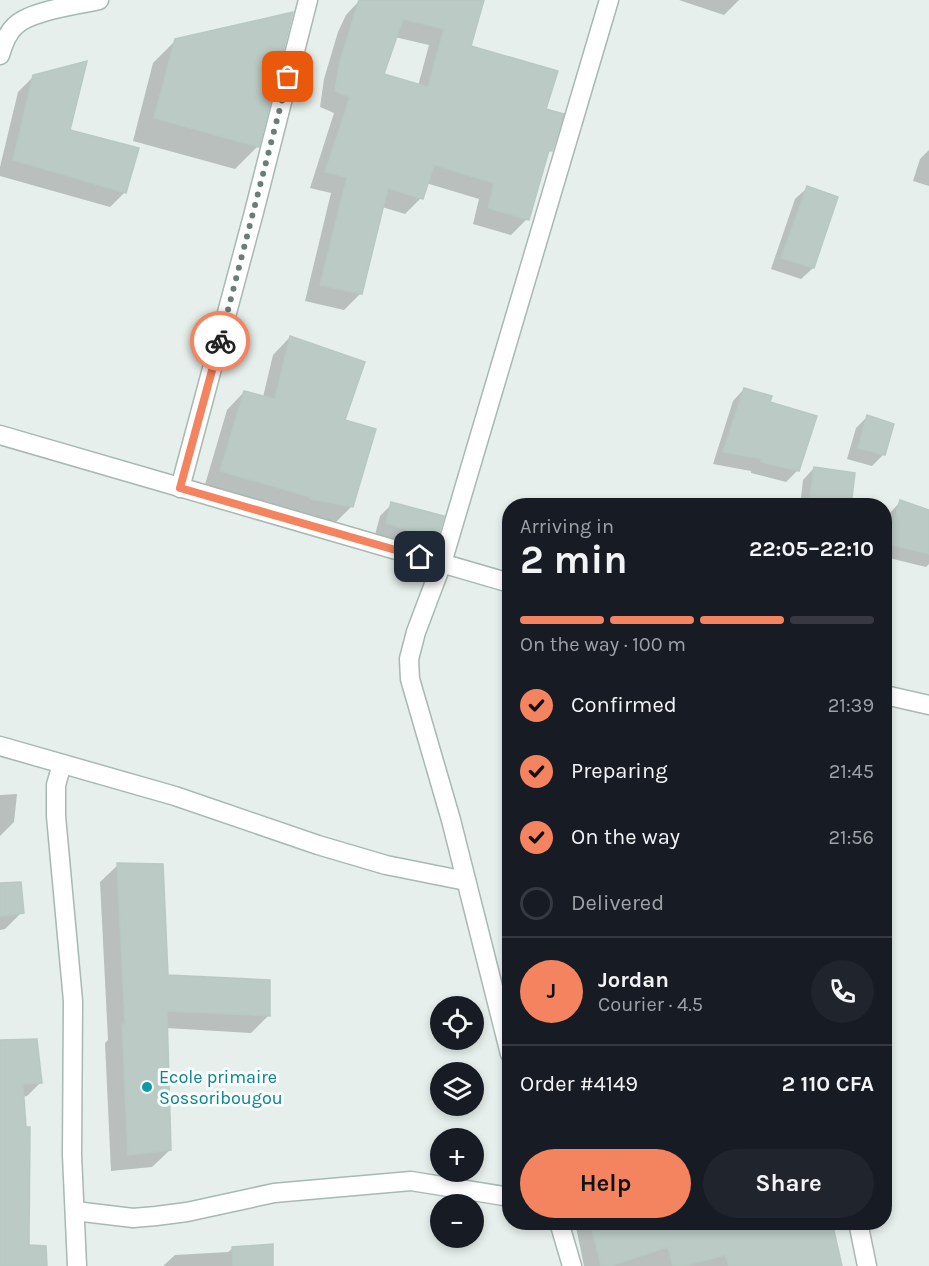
<!DOCTYPE html>
<html lang="en">
<head>
<meta charset="utf-8">
<style>
  body { margin:0; font-family:Karla,sans-serif; background:#20242c; color:#f1f3f6; height:100vh; display:flex; flex-direction:column; font-size:22px; white-space:nowrap }
  * { box-sizing:border-box; margin:0 }
  p { font-size:20px; color:#9ea1a6 }
  .icon { flex:none; width:33px; height:33px; fill:none; stroke:currentColor; stroke-width:2; stroke-linecap:round; stroke-linejoin:round }
  .map { position:relative; flex:1; overflow:hidden }
  .side { position:absolute; left:502px; top:498px; width:390px; height:732px; display:flex; flex-direction:column; background:#171b24; border-radius:24px; box-shadow:0 3px 9px #0003 }
  .side>* { flex:none }
  .tools { position:absolute; left:430px; top:996px; display:grid; gap:12px }
  .tools a { display:grid; place-items:center; width:54px; height:54px; border-radius:50%; background:#171b24; box-shadow:0 3px 9px #0003; font-size:30px }
  .pin { position:absolute; display:grid; place-items:center; width:51px; height:51px; color:#fff; margin:-26px; border-radius:12px; box-shadow:0 3px 9px #0006 }
  .courier { position:absolute; display:grid; place-items:center; width:60px; height:60px; margin:-30px; border:4px solid #f4845f; border-radius:50%; background:#fff; color:#222; box-shadow:0 2px 8px #0007 }
  .summary em { font-style:normal; font-weight:700 }
  .summary div { display:flex; flex-direction:column-reverse }
  .summary { display:flex; align-items:center; justify-content:space-between; height:102px; padding:0 18px }
  h1 { font-size:39px; font-weight:700; line-height:45px }
  .bar { display:grid; grid-template-columns:repeat(4,1fr); gap:9px 6px; align-content:center; height:72px; padding:0 18px }
  .bar i { height:8px; border-radius:4px; background:#363941 }
  .bar .active { background:#f4845f }
  .bar p { grid-column:span 4 }
  .line { display:flex; align-items:center; gap:15px; padding:0 18px; border-top:2px solid #363941 }
  .line div { flex:1 }
  .round { display:grid; place-items:center; flex:none; width:63px; height:63px; border-radius:32px; background:#20242c }
  ol { padding:0 18px; list-style:none }
  li { display:flex; align-items:center; gap:18px; height:66px }
  li p { margin-inline-start:auto }
  li .icon { padding:6px; border-radius:50%; background:#f4845f; color:#111; stroke-width:4 }
  li:last-child { color:#9ea1a6 }
  li i { width:33px; height:33px; border:3px solid #363941; border-radius:50% }
  .action { display:flex; gap:12px; margin-top:auto; padding:12px 18px }
  .action a { flex:1; height:69px; border-radius:36px; background:#f4845f; color:#111; font-size:24px; font-weight:700; line-height:69px; text-align:center }
  .action a+a { background:#20242c; color:#f1f3f6 }
  .map>svg:first-child { display:block }
  .shadow { fill:#0003; fill-rule:evenodd }
  .building { fill:#bbcac4; stroke:#b8c9c2; stroke-width:1.5; fill-rule:evenodd }
  .lines { fill:none; stroke-linecap:round; stroke-linejoin:round }
  .street-casing { stroke:#a8b8b2; stroke-width:21 }
  .secondary-casing { stroke:#a4bbb3; stroke-width:21 }
  .street { stroke:#fff; stroke-width:18 }
  .secondary { stroke:#fff; stroke-width:18 }
  .done { stroke:#687f78; stroke-width:6; stroke-dasharray:0 10.8 }
  .route { stroke:#f4845f; stroke-width:8 }
  .culture-dot { fill:#0f9aa8; stroke:#f7fbf9; stroke-width:2 }
  .labels { text-anchor:middle; stroke-width:6; stroke-linejoin:round; paint-order:stroke }
  .culture-label { font-size:18px; fill:#0d838f; stroke:#f7fbf9; text-anchor:start }
</style>
</head>
<body>
<div class="map">
<svg width="929" height="1266" viewBox="0 0 929 1266">
  <rect width="100%" height="100%" fill="#e6efeb"/>
  <g class="shadow">
    <path d="M360,0h122l-13,47 75,63 7,40 -5,6 -19,63 -16,16 -38,-11 6,-25 -53,-16 -5,15 -16,16 -23,-7 -22,87 -16,16 -39,-9 26,-108 -21,-5 24,-75 -14,-6 4,-28 14,-47 8,-17zM395,37l34,8 -11,41 -36,-11z"/>
    <polygon points="679,0 739,0 724,15"/>
    <polygon points="176,40 258,146 235,169 133,141 153,63"/>
    <polygon points="34,76 68,131 125,192 110,207 0,176 0,167 18,92"/>
    <polygon points="929,150 929,186 913,181 920,159"/>
    <polygon points="807,188 836,198 813,268 801,279 771,269 795,199"/>
    <polygon points="290,337 343,421 351,507 334,524 204,488 227,410 244,392 263,397 273,355"/>
    <polygon points="744,389 768,403 797,471 786,482 751,473 751,471 713,464 733,401"/>
    <polygon points="868,416 884,454 872,466 847,459 856,428"/>
    <polygon points="814,468 849,506 800,506 803,480"/>
    <polygon points="900,502 929,512 929,564 926,567 885,557 885,526 889,514"/>
    <polygon points="392,504 436,538 424,550 375,535 380,516"/>
    <polygon points="17,794 14,822 0,836 0,795"/>
    <polygon points="118,865 167,977 268,1016 251,1033 166,1028 170,1150 152,1167 111,1171 105,1043 108,1040 100,882"/>
    <polygon points="0,885 22,912 5,929 0,930"/>
    <polygon points="0,1041 40,1083 27,1096 22,1097 28,1247 45,1266 0,1266"/>
    <polygon points="575,1222 777,1222 840,1266 584,1266"/>
    <polygon points="233,1248 272,1266 163,1266 175,1255 228,1252"/>
  </g>
  <g class="building">
    <path d="M359,0h125l-13,46 87,25 -12,38 18,5 -12,37 -3,-1 -20,70 -41,-12 6,-25 -60,-18 -11,34 -35,-11 -26,106 -42,-9 27,-108 -22,-5 25,-75 -15,-6 5,-30zM403,19l41,10 -16,58 -44,-13z"/>
    <polygon points="293,12 259,147 154,118 175,39"/>
    <polygon points="87,61 70,130 139,148 126,193 13,160 33,75"/>
    <polygon points="807,186 838,197 814,268 781,258"/>
    <polygon points="290,336 365,362 345,420 376,429 353,507 310,499 310,497 220,471 244,391 275,399"/>
    <polygon points="744,388 772,396 770,402 817,416 799,471 761,462 762,459 723,452"/>
    <polygon points="867,415 894,424 885,455 858,448"/>
    <polygon points="814,467 855,473 851,506 809,506"/>
    <polygon points="900,500 929,510 929,554 887,544"/>
    <polygon points="391,502 444,516 437,539 386,523"/>
    <polygon points="117,863 163,864 168,975 270,980 270,1016 167,1011 171,1150 128,1155 122,1024 125,1024"/>
    <polygon points="21,882 24,913 0,916 0,883"/>
    <polygon points="37,1039 42,1083 23,1084 26,1127 30,1127 29,1245 46,1246 47,1266 0,1266 0,1040"/>
    <polygon points="590,1222 832,1222 842,1266 729,1266 725,1255 684,1266 673,1266 668,1247 610,1266 601,1266"/>
    <polygon points="273,1244 273,1266 233,1266 232,1247"/>
  </g>
  <g class="lines">
    <g class="street-casing">
      <g id="street">
        <polyline points="0,435 510,583"/>
        <polyline points="180,488 254,212 308,0"/>
        <polyline points="885,695 929,705"/>
        <polyline points="0,746 175,796 318,845 386,865 466,881"/>
        <polyline points="62,764 56,785 56,816 73,1001 72,1155 77,1266"/>
        <polyline points="510,1054 451,820 410,679 409,659 416,632 442,563 609,0"/>
        <polyline points="75,1211 133,1218 156,1216 187,1212 274,1193 411,1181 510,1197"/>
        <polyline points="559,1222 572,1266"/>
        <polyline points="858,1222 867,1266"/>
      </g>
    </g>
    <g class="secondary-casing">
      <path id="secondary" d="M0,55c3,-10 7,-22 15,-29 14,-15 63,-21 84,-26"/>
    </g>
    <use href="#street" class="street"/>
    <use href="#secondary" class="secondary"/>
  </g>
  <g class="lines">
    <polyline class="done" points="220,341 288,77"/>
    <polyline class="route" points="220,341 180,488 420,557"/>
  </g>
  <circle class="culture-dot" cx="147" cy="1087" r="6"/>
  <g class="labels">
    <g class="culture-label">
      <text x="159" y="1083">Ecole primaire<tspan x="159" dy="21">Sossoribougou</tspan></text>
    </g>
  </g>
</svg>
<div class="tools">
<a><svg class="icon" aria-label="locate" viewBox="0 0 24 24"><circle cx="12" cy="12" r="6"/><path d="M12 2v4M12 18v4M2 12h4M18 12h4"/></svg></a>
<a><svg class="icon" aria-label="layers" viewBox="0 0 24 24"><path d="M12 4l9 5-9 5-9-5zM3 14l9 5 9-5"/></svg></a>
<a>+</a>
<a>−</a>
</div>
<div class="pin" style="left:288px;top:77px;background:#ea580c"><svg class="icon" aria-label="bag" viewBox="0 0 24 24"><path d="M5 8h14l-1 12H6zM9 8a3 3 0 0 1 6 0"/></svg></div>
<div class="pin" style="left:420px;top:557px;background:#1f2937"><svg class="icon" aria-label="home" viewBox="0 0 24 24"><path d="M3 11l9-7 9 7M6 9v11h12V9"/></svg></div>
<div class="courier" style="left:220px;top:341px"><svg class="icon" aria-label="bike" viewBox="0 0 24 24"><circle cx="6" cy="16" r="4"/><circle cx="18" cy="16" r="4"/><path d="M6 16l4-8h5l3 8M10 8l3 8H6M13 5h3"/></svg></div>
<section class="side">
<div class="summary"><div><h1>2 min</h1><p>Arriving in</p></div><em>22:05–22:10</em></div>
<div class="bar"><i class="active"></i><i class="active"></i><i class="active"></i><i></i><p>On the way · 100 m</p></div>
<ol>
<li><svg class="icon" aria-label="check" viewBox="0 0 24 24"><path d="M5 12l5 5 9-10"/></svg>Confirmed<p>21:39</p></li>
<li><svg class="icon" aria-label="check" viewBox="0 0 24 24"><path d="M5 12l5 5 9-10"/></svg>Preparing<p>21:45</p></li>
<li><svg class="icon" aria-label="check" viewBox="0 0 24 24"><path d="M5 12l5 5 9-10"/></svg>On the way<p>21:56</p></li>
<li><i></i>Delivered</li>
</ol>
<div class="line" style="height:108px"><b class="round" style="background:#f4845f;color:#111">J</b><div><b>Jordan</b><p>Courier · 4.5</p></div><a class="round"><svg class="icon" aria-label="phone" viewBox="0 0 24 24"><path d="M5 4h4l2 5-3 2q2 4 5 5l2-3 5 2v4C11 20 4 13 5 4z"/></svg></a></div>
<div class="line" style="height:78px"><div>Order #4149</div><b>2 110 CFA</b></div>
<div class="action"><a>Help</a><a>Share</a></div>
</section>
</div>
</body>
</html>
